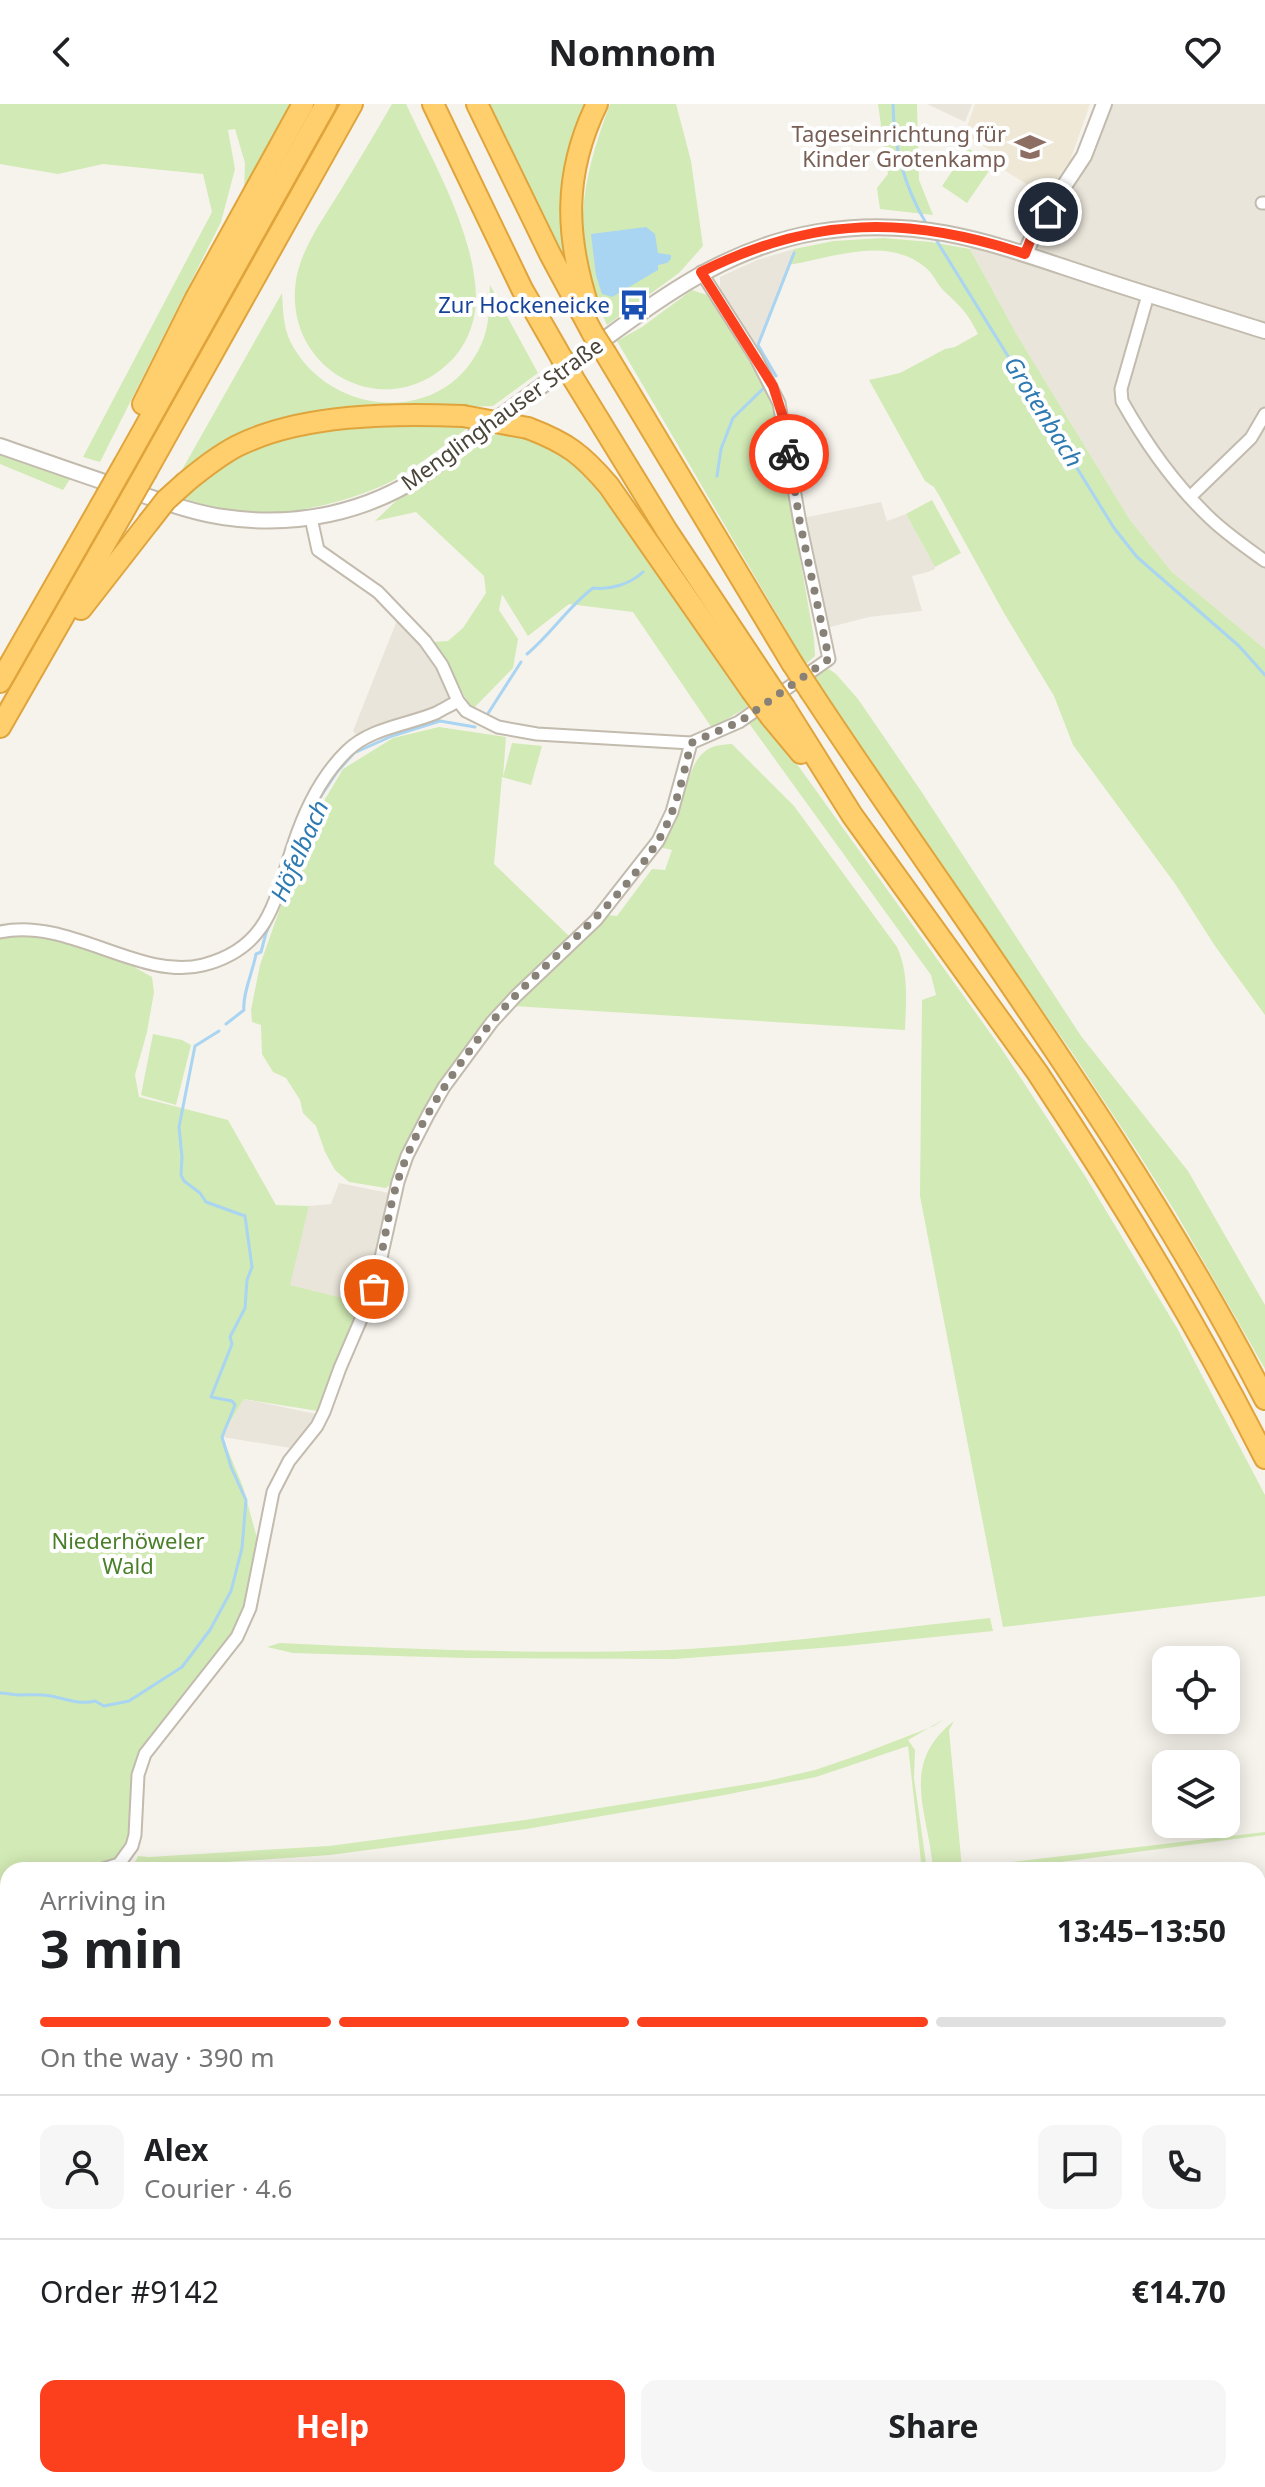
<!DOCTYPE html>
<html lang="en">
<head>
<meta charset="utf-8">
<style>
  body { margin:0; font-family:"Noto Sans",sans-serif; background:#f6f6f6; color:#202124; height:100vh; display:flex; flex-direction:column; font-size:30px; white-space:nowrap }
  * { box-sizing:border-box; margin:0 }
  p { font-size:26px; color:#757577 }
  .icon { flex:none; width:44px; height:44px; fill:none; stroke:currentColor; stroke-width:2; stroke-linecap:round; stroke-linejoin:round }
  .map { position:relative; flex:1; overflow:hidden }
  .drawer { position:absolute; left:0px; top:1758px; width:1266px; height:626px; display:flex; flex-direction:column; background:#fff; border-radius:24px 24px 0 0; box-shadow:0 4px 20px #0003 }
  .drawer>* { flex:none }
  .controls { position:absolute; left:1152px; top:1542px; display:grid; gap:16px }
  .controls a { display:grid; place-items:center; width:88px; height:88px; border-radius:16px; background:#fff; box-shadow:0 4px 20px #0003; font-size:40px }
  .pin { position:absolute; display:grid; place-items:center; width:68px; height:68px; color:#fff; margin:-34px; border:4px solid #fff; border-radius:50%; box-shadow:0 2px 8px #0007 }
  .courier { position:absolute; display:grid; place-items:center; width:80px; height:80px; margin:-40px; border:6px solid #fc3f1d; border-radius:50%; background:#fff; color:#222; box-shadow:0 2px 10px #0007 }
  .headline em { font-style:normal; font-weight:700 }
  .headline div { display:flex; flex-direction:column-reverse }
  .headline { display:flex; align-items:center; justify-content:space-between; height:136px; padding:0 40px }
  h1 { font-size:52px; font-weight:700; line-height:60px }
  .bar { display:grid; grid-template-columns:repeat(4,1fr); gap:12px 8px; align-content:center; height:96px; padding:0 40px }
  .bar i { height:10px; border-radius:6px; background:#e0e0e0 }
  .bar .on { background:#fc3f1d }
  .bar p { grid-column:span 4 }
  .line { display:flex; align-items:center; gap:20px; padding:0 40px; border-top:2px solid #e0e0e0 }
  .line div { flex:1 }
  .round { display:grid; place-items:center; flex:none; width:84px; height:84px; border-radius:16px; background:#f6f6f6 }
  .button { display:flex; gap:16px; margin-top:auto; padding:16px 40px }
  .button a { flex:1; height:92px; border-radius:16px; background:#fc3f1d; color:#fff; font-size:32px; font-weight:700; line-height:92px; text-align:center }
  .button a+a { background:#f6f6f6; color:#202124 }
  header { display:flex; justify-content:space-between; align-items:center; height:104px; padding:0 40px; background:#fff; font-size:36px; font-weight:700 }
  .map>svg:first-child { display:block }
  .residential { fill:#eae5da }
  .education { fill:#efe8d6 }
  .green { fill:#d2eab5 }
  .water { fill:#a9d4f2 }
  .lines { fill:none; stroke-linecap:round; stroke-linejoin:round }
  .stream { stroke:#a9d4f2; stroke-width:3 }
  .minor-casing { stroke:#c2bbae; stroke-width:15 }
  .tertiary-casing { stroke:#c2bbae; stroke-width:18 }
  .secondary-casing { stroke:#d6c79b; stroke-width:20 }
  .motorway-casing { stroke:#e0a43c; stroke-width:24 }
  .minor { stroke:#fff; stroke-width:11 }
  .tertiary { stroke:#fff; stroke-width:14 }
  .secondary { stroke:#fff3cd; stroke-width:16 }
  .motorway { stroke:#ffcf6e; stroke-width:20 }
  .motorway-bridge-casing { stroke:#e0a43c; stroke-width:24; stroke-linecap:butt }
  .motorway-bridge { stroke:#ffcf6e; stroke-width:20 }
  .done { stroke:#878178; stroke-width:8; stroke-dasharray:0 14.4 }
  .route { stroke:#fc3f1d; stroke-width:10 }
  .labels { text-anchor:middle; stroke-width:8; stroke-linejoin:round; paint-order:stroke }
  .education-label { font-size:22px; fill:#785e54; stroke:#fff; text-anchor:end }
  .transit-label { font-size:22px; fill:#164399; stroke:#fff; text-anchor:end }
  .street-label { font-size:22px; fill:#4b4439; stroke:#fff }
  .park-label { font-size:22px; fill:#4a7f2a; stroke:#fff }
  .water-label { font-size:24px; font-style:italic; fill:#2e7ab2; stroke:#fff }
</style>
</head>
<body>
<header><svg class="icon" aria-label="back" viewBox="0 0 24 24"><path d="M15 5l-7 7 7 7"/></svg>Nomnom<svg class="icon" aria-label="heart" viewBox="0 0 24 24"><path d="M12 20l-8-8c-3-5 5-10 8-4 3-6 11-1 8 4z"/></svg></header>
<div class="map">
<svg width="1265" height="2383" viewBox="0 0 1265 2383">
  <rect width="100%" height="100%" fill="#f6f3ec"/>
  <g class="residential">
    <polygon points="927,0 972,0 965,18"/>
    <polygon points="1105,0 1265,0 1265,545 1172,468 1130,416 1017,231 970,145 971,136 1025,151"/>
    <polygon points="794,145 785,176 755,247 720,189 720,173 757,156"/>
    <polygon points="881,398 887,417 906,410 935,463 935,465 928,468 912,472 922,507 869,513 826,524 803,414"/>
    <polygon points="400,509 425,537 458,597 361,636 353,627"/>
    <polygon points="339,1079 389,1089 371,1182 363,1199 289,1181 309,1102 331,1100"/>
    <polygon points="244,1295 316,1310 314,1316 291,1344 222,1333"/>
  </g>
  <polygon class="education" points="975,0 1090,0 1070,57 1045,92 1004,66 1003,55 967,31 968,20"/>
  <g class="green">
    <polygon points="0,0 291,0 244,88 245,59 235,25 228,26 235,65 221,118 100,358 83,353 212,108 203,70 103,60 58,70 0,60"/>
    <path d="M392,0h14c27,58 69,129 70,194 0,20 -7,41 -19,56 -62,75 -175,21 -161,-74 5,-31 27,-61 43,-87 18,-30 36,-59 53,-89z"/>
    <polygon points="488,0 591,0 580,25 577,179"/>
    <path d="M610,0h66l15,57 12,85 -24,27 -72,52c-7,-17 -17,-35 -20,-52 -12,-62 2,-112 23,-169z"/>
    <polygon points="878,0 917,0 919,76 933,111 880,105 877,84 888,70"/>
    <polygon points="968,44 993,61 967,99 942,82"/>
    <path d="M883,134l48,4 39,7 47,86 113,185 42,52 93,77v366l-50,-69 -39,-61 -103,-140 -19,-49 -50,-83 -64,-116 -6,-10 -9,-6 -56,-101 31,-7 45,-24 10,-2 23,-13c-11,-22 -17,-27 -34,-43 -7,-7 -11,-18 -19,-24 -40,-32 -92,-9 -137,-2l6,-16 40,-8z"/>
    <path d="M490,181l48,88 -45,33 -154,6 -165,72 108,-191c1,16 1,33 8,48 38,76 153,87 191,4 9,-19 8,-39 9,-60z"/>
    <polygon points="692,186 707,191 755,265 773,301 814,534 815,552 806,560 617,237 642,223"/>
    <path d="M432,320l37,3c-25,18 -50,39 -77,54 -49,25 -134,43 -187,26 -8,-2 -16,-7 -23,-10 69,-71 158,-71 250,-73z"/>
    <path d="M522,329l46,23 56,67 125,183 -37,22 -79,-116 -64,-8 -41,32 -26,-42 -3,16 19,29 -5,29 -40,41c-16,-22 -23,-47 -40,-67l15,-1 15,-13 23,-35 -2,-17 -68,-64 -41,9 23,-22 89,-64z"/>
    <polygon points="0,348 70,375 63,386 0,360"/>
    <polygon points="932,396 961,449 935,463 906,410"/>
    <polygon points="829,565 836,570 858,595 921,687 1081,932 1188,1067 1265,1201 1265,1265 1176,1109 1135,1044 1073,950 915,724 819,582 813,569"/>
    <polygon points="761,610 1001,944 1085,1072 1177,1224 1265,1391 1265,1492 1003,1523 920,1092 922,896 936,891 931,871 748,618"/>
    <polygon points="439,623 506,633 503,673 512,639 542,642 531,681 502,673 494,760 569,832 507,892 447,969 420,1012 391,1080 386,1084 349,1078 335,1066 325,1048 316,1022 303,1009 300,996 286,974 273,968 262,950 261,921 252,918 251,906 260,861 309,722 343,665 393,634"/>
    <path d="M732,640l62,62 103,141c12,26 9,54 8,83l-392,-24 94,-91 10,1 35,-47 13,1 7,-20 -13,-3c7,-9 13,-17 17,-27 7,-17 13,-54 26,-66 9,-9 18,-9 30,-10z"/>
    <path d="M23,831l31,3 76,23 6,7 16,9 2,15 -7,40 -12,43 4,22 89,23 48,85 33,1 -19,79 73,18 -39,109 -80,-13 -22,37 21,51 17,62 -13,69 -106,147 -6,-2c-4,24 1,53 -4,75 -11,43 -89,32 -123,32v19l-8,7v-959z"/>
    <polygon points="153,930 182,936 191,941 176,1001 141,991"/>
    <path d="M990,1514l3,13 -147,15 -171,13 -210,-1 -172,-5 -26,-6 13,-4c129,6 259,12 389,7 107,-5 214,-21 321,-32z"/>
    <polygon points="946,1614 908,1636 915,1646 914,1674 927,1766 922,1766 908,1642 816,1673 719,1692 526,1725 330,1751 112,1766 133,1762 138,1752 149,1753 329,1742 525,1716 767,1677 815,1666 859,1651 934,1622"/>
    <path d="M954,1617l-5,9 13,138 303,-36v3l-265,35h-67c-4,-58 -35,-105 21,-149z"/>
    <polygon points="8,1800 8,2114 0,2113 0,1810"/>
    <polygon points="1260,1921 1265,1921 1265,2013 1258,2011 1258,1931"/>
    <polygon points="270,2376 355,2376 354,2383 269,2383"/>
    <polygon points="810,2376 899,2376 897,2383 808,2383"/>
  </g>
  <polygon class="water" points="646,123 655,130 658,149 671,151 671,155 667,159 658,161 658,166 612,193 602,190 596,171 591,130"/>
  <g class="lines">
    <g class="stream">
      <path d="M893,0c1,45 11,82 34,121"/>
      <polyline points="935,134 1114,424 1137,453 1239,542 1265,571"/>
      <polyline points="776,272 758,241 794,149"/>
      <polyline points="717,372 721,345 733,314 766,282"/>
      <path d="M527,550c24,-20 41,-47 66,-66 18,2 37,-4 50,-16"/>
      <polyline points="487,611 521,558"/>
      <polyline points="284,786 307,719 321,692 337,668 354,649 392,632 440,617 475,623"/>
      <path d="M226,920l18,-14c-2,-15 9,-39 12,-56l5,-2 5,-19 11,-24"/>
      <path d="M0,1589c7,0 13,2 19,2 11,0 21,-1 32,1 15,3 29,9 44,5l9,5 25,-5 53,-34 28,-37 21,-39 11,-43 4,-48 -15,-33 -9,-30 13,-32 -3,-4 -21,-4 21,-53 -2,-7 15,-29 2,-28 5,-13 -7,-51 -39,-14 -6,-9 -16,-12 -3,-6 1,-18 -3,-30 16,-81 24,-15"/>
      <polyline points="1258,1994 1265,1995"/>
      <polyline points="0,2136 8,2136"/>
      <polyline points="310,2383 313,2376"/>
      <polyline points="892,2383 895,2376"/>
    </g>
    <g class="minor-casing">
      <g id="minor">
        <polyline points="1262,99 1265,99"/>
        <path d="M1148,191l-27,94 1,12c24,43 54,85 89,118 17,16 36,29 54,42"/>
        <polyline points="1190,393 1251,334 1265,310"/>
        <polyline points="311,414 318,446 378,488 425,537 442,561 458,597 466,607 498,623 537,630 691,639 739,618 829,555 800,419 779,299 756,254 701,168"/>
        <path d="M0,828c69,-15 140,49 203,33 66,-17 71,-63 90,-119 11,-34 28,-70 54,-95 23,-23 60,-26 89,-38 7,-4 15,-8 22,-12"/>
        <polyline points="100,1766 119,1760 132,1742 135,1731 138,1671 145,1650 237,1533 250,1504 273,1388 289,1357 317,1322 324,1308 340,1264 374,1185 398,1078 407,1052 428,1011 444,983 492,918 516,892 596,816 658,737 672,708 691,639"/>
        <polyline points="0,1799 8,1792"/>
      </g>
    </g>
    <g class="tertiary-casing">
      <g id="tertiary">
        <polyline points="1025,150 1037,123 1084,52 1104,0"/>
        <path d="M0,342c46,16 91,32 137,47 28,9 57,20 86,24 72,11 145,-4 204,-45 19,-13 37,-28 55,-42 43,-31 85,-63 128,-95 65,-48 126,-89 208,-103 106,-17 178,13 276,45 57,19 114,36 171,54"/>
      </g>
    </g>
    <g class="secondary-casing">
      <g id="secondary">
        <polyline points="0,2124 8,2125"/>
        <polyline points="1072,2376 1083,2383"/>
      </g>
    </g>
    <g class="motorway-casing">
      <g id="motorway">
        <polyline points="433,0 522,185 561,253"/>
        <polyline points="477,0 550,150 593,230"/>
        <path d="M589,205c-24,-73 -26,-135 8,-205"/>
        <polyline points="606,250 792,559"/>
        <polyline points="573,274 667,427 766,576"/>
        <polyline points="143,300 196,194 303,0"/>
        <path d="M528,324c39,15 54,26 81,58l142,204"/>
        <polyline points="125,359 326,0"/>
        <polyline points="147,366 352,0"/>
        <path d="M186,378c16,-13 32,-26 51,-36 64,-32 155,-33 226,-30"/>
        <polyline points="81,505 148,419"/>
        <polyline points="0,578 100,403"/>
        <path d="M811,588c154,233 326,458 454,707"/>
        <path d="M785,604l67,107 185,257c83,125 160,252 228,386"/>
        <polyline points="771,613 801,649"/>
        <polyline points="0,623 122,410"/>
      </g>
    </g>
    <use href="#minor" class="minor"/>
    <use href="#tertiary" class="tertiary"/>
    <use href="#secondary" class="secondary"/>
    <use href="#motorway" class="motorway"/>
    <g class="motorway-bridge-casing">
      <g id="motorway-bridge">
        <polyline points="593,230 606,250"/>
        <polyline points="561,253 573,274"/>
        <polyline points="463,312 528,324"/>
        <polyline points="100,403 125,359"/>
        <polyline points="122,410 147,366"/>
        <polyline points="148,419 166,396 186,378"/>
        <polyline points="792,559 811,588"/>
        <polyline points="766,576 785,604"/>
        <polyline points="751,586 771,613"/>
      </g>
    </g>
    <use href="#motorway-bridge" class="motorway-bridge"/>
  </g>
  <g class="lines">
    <path class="done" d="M374,1185c7,-28 11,-56 17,-83 9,-42 29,-81 52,-117 22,-33 47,-68 75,-96 49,-49 103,-93 140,-152 18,-29 25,-65 33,-98l48,-21 90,-63 -29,-136 -11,-69"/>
    <path class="route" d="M789,350l-5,-34 -11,-34 -72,-114c112,-56 207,-57 324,-18l7,-18 16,-24"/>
  </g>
  <defs>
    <g id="school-bare" transform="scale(2.4)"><path d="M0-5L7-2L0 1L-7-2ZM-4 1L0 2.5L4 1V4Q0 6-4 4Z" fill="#8d6e63" stroke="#fff" stroke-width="2.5" paint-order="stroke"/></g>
    <g id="bus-bare" transform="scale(2.4)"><path d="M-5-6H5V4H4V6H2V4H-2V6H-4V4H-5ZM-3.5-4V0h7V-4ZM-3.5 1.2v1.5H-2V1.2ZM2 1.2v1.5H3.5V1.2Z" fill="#1a4fb4" stroke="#fff" stroke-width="2.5" paint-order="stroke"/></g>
  </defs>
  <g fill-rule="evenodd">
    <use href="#school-bare" x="1030" y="43"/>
    <use href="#bus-bare" x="634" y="201"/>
  </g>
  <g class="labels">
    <g class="education-label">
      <text x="1006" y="38">Tageseinrichtung für<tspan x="1006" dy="25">Kinder Grotenkamp</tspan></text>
    </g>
    <g class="transit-label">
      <text x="610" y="209">Zur Hockeneicke</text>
    </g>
    <g class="street-label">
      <text transform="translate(502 310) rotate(-36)" y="8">Menglinghauser Straße</text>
    </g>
    <g class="park-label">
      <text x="128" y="1445">Niederhöweler<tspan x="128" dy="25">Wald</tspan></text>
    </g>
    <g class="water-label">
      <text transform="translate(1043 308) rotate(58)" y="8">Grotenbach</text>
      <text transform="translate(300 747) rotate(-66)" y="8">Höfelbach</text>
    </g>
  </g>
</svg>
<div class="controls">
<a><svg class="icon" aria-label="locate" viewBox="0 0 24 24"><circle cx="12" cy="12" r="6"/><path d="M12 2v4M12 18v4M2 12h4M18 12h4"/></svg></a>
<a><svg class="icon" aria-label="layers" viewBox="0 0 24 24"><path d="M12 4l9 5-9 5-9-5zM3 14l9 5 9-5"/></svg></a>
</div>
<div class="pin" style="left:374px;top:1185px;background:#ea580c"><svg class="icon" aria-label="bag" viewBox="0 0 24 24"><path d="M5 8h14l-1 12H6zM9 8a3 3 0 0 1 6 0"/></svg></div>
<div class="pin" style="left:1048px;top:108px;background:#1f2937"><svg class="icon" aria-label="home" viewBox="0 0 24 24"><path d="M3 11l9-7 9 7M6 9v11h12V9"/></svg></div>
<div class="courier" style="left:789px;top:350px"><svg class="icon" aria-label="bike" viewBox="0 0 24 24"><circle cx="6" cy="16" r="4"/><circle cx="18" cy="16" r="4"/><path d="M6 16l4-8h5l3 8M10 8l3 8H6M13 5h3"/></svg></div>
<section class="drawer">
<div class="headline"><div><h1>3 min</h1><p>Arriving in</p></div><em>13:45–13:50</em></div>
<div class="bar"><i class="on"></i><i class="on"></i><i class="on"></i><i></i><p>On the way · 390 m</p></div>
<div class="line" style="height:144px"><a class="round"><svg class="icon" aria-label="person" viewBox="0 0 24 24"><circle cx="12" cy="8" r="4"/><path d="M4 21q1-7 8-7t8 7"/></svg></a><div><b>Alex</b><p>Courier · 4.6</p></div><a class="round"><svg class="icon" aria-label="chat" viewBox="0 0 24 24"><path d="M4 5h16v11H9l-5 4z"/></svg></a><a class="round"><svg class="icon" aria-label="phone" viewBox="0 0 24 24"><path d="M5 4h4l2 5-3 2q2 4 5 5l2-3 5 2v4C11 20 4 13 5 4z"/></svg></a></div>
<div class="line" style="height:104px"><div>Order #9142</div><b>€14.70</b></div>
<div class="button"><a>Help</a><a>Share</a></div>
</section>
</div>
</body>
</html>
